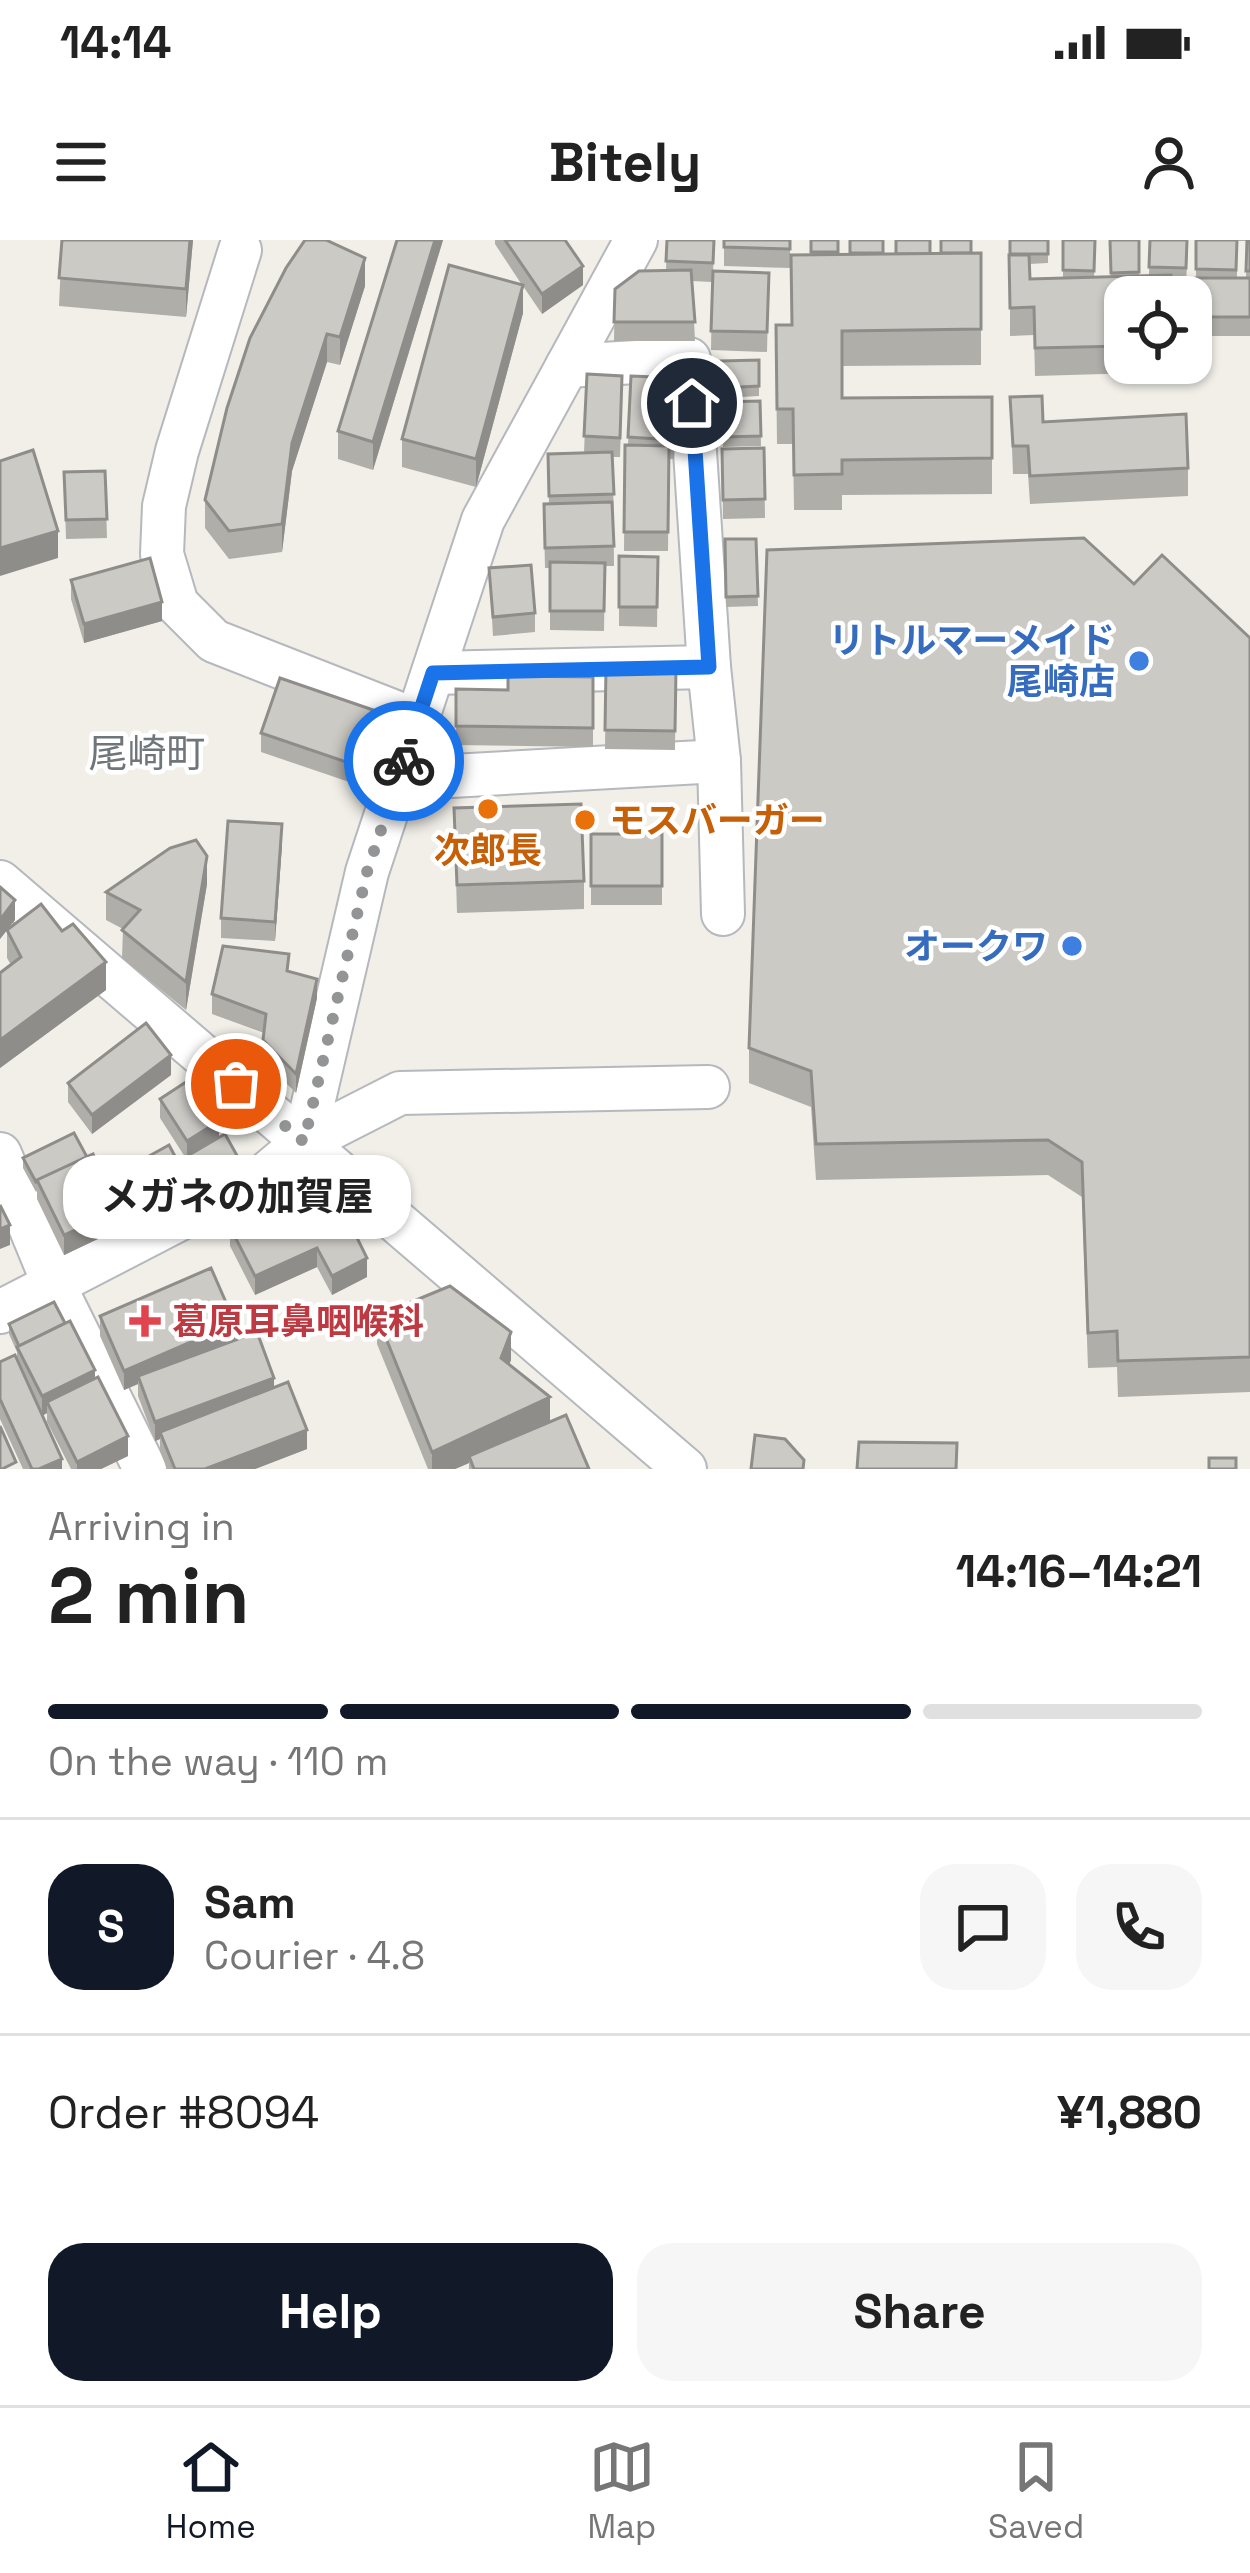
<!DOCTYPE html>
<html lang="en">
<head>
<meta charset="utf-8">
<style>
  body { margin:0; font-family:"Space Grotesk","Noto Sans JP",sans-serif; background:#f6f6f6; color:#222; height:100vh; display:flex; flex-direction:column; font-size:45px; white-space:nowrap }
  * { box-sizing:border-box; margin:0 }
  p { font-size:39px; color:#767676 }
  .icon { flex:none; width:66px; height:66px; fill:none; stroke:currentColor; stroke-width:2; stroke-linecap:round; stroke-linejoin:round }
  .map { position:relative; height:1229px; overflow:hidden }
  .drawer { display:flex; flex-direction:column; background:#fff; flex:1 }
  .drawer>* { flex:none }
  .fabs { position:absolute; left:1104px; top:36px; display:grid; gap:24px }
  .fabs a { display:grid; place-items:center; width:108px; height:108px; border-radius:24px; background:#fff; box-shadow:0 3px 9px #0004; font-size:60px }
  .pin { position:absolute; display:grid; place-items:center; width:102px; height:102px; color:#fff; margin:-51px; border:6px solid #fff; border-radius:50%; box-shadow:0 3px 12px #0007 }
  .courier { position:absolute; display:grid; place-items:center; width:120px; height:120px; margin:-60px; border:9px solid #1a73e8; border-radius:50%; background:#fff; color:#222; box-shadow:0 3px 15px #0007 }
  .bubble { position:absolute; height:84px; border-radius:36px; background:#fff; box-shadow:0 3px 9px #0004; font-size:39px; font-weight:700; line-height:84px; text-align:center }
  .headline em { font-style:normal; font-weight:700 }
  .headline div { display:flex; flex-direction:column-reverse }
  .headline { display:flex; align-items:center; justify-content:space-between; height:204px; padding:0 48px }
  h1 { font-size:78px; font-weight:700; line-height:90px }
  .bar { display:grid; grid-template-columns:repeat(4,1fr); gap:18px 12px; align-content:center; height:144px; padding:0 48px }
  .bar i { height:15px; border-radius:9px; background:#e0e0e0 }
  .bar .current { background:#111827 }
  .bar p { grid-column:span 4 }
  .line { display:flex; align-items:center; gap:30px; padding:0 48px; border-top:3px solid #e0e0e0 }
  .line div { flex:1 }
  .round { display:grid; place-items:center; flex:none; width:126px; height:126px; border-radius:36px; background:#f6f6f6 }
  .cta { display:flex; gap:24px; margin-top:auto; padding:24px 48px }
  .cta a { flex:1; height:138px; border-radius:36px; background:#111827; color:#fff; font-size:48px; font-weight:700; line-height:138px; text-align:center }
  .cta a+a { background:#f6f6f6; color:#222 }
  .status { display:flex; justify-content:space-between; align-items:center; height:84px; padding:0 60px; background:#fff; direction:ltr }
  .status svg { height:33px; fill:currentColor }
  header { display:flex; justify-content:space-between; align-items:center; height:156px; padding:0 48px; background:#fff; font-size:54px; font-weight:700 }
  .menu { display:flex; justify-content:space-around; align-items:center; height:168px; border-top:3px solid #e0e0e0; background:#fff; font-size:33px; color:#767676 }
  .menu a { display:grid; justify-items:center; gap:6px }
  .menu .current { color:#111827 }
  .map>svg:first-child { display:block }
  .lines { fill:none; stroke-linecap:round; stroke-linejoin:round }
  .minor-casing { stroke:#b5b8bc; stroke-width:46 }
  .minor { stroke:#fff; stroke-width:42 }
  .wall { fill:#afaea9; fill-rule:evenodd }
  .shaded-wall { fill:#8f8d8a }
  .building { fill:#cccac5; stroke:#8f8d8a; stroke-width:3 }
  .done { stroke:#929495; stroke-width:12; stroke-dasharray:0 21.6 }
  .route { stroke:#1a73e8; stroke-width:15 }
  .shop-dot { fill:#3f7fe0; stroke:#fff; stroke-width:4.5 }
  .food-dot { fill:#e8710a; stroke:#fff; stroke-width:4.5 }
  .health-dot { fill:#e0444e; stroke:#fff; stroke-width:4.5 }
  .labels { text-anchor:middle; stroke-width:9; stroke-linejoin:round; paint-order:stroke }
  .shop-label { font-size:36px; font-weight:bold; fill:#366cbe; stroke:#fff; text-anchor:end }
  .food-label { font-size:36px; font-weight:bold; fill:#c56008; stroke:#fff; text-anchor:start }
  .health-label { font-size:36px; font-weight:bold; fill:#be3a42; stroke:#fff; text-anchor:start }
  .neighbourhood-label { font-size:39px; fill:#70757a; stroke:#fff }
</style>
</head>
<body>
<div class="status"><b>14:14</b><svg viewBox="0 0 49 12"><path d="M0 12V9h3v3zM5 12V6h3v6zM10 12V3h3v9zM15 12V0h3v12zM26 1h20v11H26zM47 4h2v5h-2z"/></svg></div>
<header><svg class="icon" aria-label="menu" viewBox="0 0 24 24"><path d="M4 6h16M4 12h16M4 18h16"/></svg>Bitely<svg class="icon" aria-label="person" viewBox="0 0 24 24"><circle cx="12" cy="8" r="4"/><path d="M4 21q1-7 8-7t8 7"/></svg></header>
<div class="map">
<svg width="1250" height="1229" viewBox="0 0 1250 1229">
  <rect width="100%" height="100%" fill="#f1efe8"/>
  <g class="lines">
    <g class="minor-casing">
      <g id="minor">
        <polyline points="240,10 177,211 164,266 162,314 177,364 214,401 418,481"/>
        <polyline points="567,126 689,119 709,427 719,521 723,674"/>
        <polyline points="433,433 709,427"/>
        <polyline points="398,539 719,521"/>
        <polyline points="0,642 685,1229"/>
        <polyline points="304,902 367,632 483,280 636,0"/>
        <polyline points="0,914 54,1045 145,1229"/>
        <polyline points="0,1072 265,935 304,902 400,853 708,847"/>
      </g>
    </g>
    <use href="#minor" class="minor"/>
  </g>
  <g class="wall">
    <polygon points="62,0 193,0 186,77 59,66"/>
    <polygon points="397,0 443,0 373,230 338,219 338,191"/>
    <polygon points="495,0 565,0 583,45 542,74 523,46 523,73 476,247 402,227 402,199 522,45 495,4"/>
    <polygon points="667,0 715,0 713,31 769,33 767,112 711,110 712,42 692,41 695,101 614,101 615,49 666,30"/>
    <polygon points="724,0 790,0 790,28 724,26"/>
    <polygon points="810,0 838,0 838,15 981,13 981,125 842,126 842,158 992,157 992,254 842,255 842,270 794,270 793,204 777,204 776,121 792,85 811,15"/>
    <polygon points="1010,0 1048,0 1048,23 1029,24 1030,39 1063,38 1063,0 1096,0 1094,37 1111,37 1110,0 1139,0 1139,36 1149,35 1150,0 1188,0 1186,47 1171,47 1125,57 1125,123 1173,123 1173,132 1035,136 1034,95 1010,96"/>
    <path d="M1196,0h54v96h-54zM1237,1h10l-1,37h-9z"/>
    <polygon points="365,46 340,125 327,122 292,231 282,312 229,319 205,288 205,260 227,168"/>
    <polygon points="759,120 759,156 722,158 721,121"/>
    <polygon points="587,134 622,156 620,217 613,217 614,326 605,326 604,391 550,390 550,328 545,328 544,283 549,264 548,214 584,213"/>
    <polygon points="631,136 678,157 674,219 669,219 668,311 624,311 625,205 628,205"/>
    <polygon points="1010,157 1043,182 1188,228 1188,256 1030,264 1028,234 1013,234"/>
    <polygon points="760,161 761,206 723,207 722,162"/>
    <polygon points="764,208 765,278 723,279 722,209"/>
    <polygon points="105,231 107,298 66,299 64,232"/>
    <polygon points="725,299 756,299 758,366 726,367"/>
    <polygon points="619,316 658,317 657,387 619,386"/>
    <polygon points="489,328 535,373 535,392 493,396"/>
    <polygon points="71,340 162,381 84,403 71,359"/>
    <polygon points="1134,344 1250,398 1250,1152 1118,1157 1117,1127 1088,1128 1082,957 1048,935 816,940 811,867 749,843 749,808"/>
    <polygon points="606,428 676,429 675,510 605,509"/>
    <polygon points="593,437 593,507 456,505 456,449 508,450"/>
    <polygon points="379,491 361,546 261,512 261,493"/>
    <polygon points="454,568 584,641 584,669 457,673"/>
    <rect x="591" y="594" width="71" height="71"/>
    <polygon points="282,604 275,701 221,698 221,678"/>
    <polygon points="207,644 186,770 122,718 123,689 106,680 106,652"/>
    <polygon points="0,647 15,680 7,689 106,750 0,828 0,733 11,725 7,718 7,690 0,699"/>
    <polygon points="289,731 317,758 296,853 263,820 264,793 212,774 212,754"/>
    <polygon points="171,835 92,894 68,862 68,843"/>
    <polygon points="160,859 219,897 240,931 197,956 182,929 182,919 185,917 160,878"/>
    <polygon points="23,918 119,989 64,1015 37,959 37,951 36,952 23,928"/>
    <polygon points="122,931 187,958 141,984 122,951"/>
    <polygon points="309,948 367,1037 332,1055 317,1027 255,1055 230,1006 230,987"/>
    <polygon points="100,1076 235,1100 274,1147 307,1209 255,1229 167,1229 160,1211 160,1199 155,1201 138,1156 138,1144 124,1150 100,1096"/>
    <polygon points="377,1076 511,1120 509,1124 550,1182 589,1229 469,1229 469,1223 455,1229 428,1229 377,1104"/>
    <polygon points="9,1084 95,1138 128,1216 101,1229 71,1229 47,1182 47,1173 43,1175 62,1229 23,1229 0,1179 0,1122 17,1120 17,1112 9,1094"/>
  </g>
  <g class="shaded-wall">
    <polygon points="190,0 193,0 186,77 186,49"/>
    <polygon points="435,0 443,0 373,230 373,202"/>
    <polygon points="365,18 365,46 340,125 340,97"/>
    <polygon points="583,26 583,45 542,74 542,54"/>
    <polygon points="523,45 523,73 476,247 476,219"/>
    <polygon points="327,94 327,122 292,231 282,312 282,284 292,203"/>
    <polygon points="58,291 58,318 0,336 0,308"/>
    <polygon points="162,362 162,381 84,403 84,384"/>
    <polygon points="379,472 379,491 361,546 361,527"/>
    <polygon points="282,584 282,604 275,701 275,682"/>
    <polygon points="207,616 207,644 186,770 186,742"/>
    <polygon points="15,660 15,680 0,699 0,680"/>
    <polygon points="106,722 106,750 0,828 0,800"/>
    <polygon points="317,739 317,758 296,853 296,834"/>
    <polygon points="171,815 171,835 92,894 92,875"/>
    <polygon points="219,881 219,900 187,920 187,901"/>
    <polygon points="240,921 240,931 197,956 197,946"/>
    <polygon points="187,939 187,958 141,984 141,965"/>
    <polygon points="119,970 119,989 64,1015 64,995"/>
    <polygon points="10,985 10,1005 0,1009 0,989"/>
    <polygon points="317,1008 317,1027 255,1055 255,1036"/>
    <polygon points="367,1018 367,1037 332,1055 332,1036"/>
    <polygon points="235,1083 235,1102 138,1136 138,1144 124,1150 124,1131"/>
    <polygon points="511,1092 511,1120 501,1146 501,1118"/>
    <polygon points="95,1130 95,1150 47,1162 47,1173 42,1176 42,1156"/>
    <polygon points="274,1138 274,1157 160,1192 160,1199 155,1201 155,1182"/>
    <polygon points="550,1157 550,1185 469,1216 469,1223 455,1229 432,1229 432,1212"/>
    <polygon points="307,1190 307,1209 255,1229 205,1229"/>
    <polygon points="128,1196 128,1216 101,1229 77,1229 77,1222"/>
    <polygon points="62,1219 62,1229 39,1229"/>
  </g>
  <g class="building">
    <polygon points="62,0 190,0 186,49 59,38"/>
    <polygon points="305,0 326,0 365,18 340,97 327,94 292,203 282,284 229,291 205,260 227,168 250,98 286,28"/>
    <polygon points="397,0 435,0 373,202 338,191"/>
    <polygon points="505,0 565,0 583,26 542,54"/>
    <polygon points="667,0 714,0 713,23 666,21"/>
    <polygon points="724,0 790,0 790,9 724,7"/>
    <rect x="811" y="0" width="27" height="12"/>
    <rect x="850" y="0" width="33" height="13"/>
    <rect x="896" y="0" width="34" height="14"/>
    <rect x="941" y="0" width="30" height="13"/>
    <rect x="1010" y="0" width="38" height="14"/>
    <polygon points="1063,0 1095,0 1094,31 1063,30"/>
    <polygon points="1110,0 1139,0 1139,32 1111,33"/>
    <polygon points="1150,0 1187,0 1186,28 1149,27"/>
    <polygon points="1196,0 1237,0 1236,30 1196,29"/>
    <polygon points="1247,0 1250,0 1250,31 1246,31"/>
    <polygon points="981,13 981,89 842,91 842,158 992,157 992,218 842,220 842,234 794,235 793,169 777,169 776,85 792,85 791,15"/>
    <polygon points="1009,15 1029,15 1030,39 1171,35 1172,57 1125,57 1125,106 1035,108 1034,67 1010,68"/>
    <polygon points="449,25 523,45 476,219 402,199"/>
    <polygon points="691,30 695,82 614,82 615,49 639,31"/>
    <polygon points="713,31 769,33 767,92 711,91"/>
    <rect x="1196" y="38" width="54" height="39"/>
    <polygon points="759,120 759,146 722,148 721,121"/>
    <polygon points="587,134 622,136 620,198 584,196"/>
    <polygon points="631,136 678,138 674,200 628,197"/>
    <polygon points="1042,156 1043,182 1186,174 1188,228 1030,236 1028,206 1013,206 1010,157"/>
    <polygon points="760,161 761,196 723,197 722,162"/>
    <polygon points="625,205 669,206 668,292 624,292"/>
    <polygon points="764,208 765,259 723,260 722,209"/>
    <polygon points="33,210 58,291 0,308 0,221"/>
    <polygon points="612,212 614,254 549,256 548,214"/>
    <polygon points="105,231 107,279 66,280 64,232"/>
    <polygon points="612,262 614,306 545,308 544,264"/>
    <polygon points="1084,298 1134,344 1162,315 1250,398 1250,1117 1118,1121 1117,1091 1088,1093 1082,922 1048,900 816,904 811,831 749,808 767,310"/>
    <polygon points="725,299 756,299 758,356 726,357"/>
    <polygon points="619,316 658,317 657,367 619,367"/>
    <polygon points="150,318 162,362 84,384 71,340"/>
    <polygon points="550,322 605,323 604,371 550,371"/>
    <polygon points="531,325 535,373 493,377 489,328"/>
    <polygon points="606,428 676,429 675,491 605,490"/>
    <polygon points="508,436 593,437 593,488 456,486 456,449 508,450"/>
    <polygon points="280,438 379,472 361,527 261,493"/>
    <polygon points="581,564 584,641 457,645 454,568"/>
    <polygon points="228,581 282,584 275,682 221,678"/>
    <rect x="591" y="594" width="71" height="52"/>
    <polygon points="196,600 207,616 186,742 122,690 140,670 106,652 170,608"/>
    <polygon points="0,647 15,660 0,680"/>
    <polygon points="41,664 62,691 73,684 106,722 0,800 0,733 21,717 7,690"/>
    <polygon points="223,706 289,714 287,731 317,739 296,834 263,800 266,774 212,754"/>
    <polygon points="146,783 171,815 92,875 68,843"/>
    <polygon points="192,838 219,881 187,901 160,859"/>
    <polygon points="74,893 87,917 36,942 23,918"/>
    <polygon points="225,894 240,921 197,946 182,919"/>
    <polygon points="169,905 187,939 141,965 122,931"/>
    <polygon points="93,914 119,970 64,995 37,940"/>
    <polygon points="309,948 336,955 367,1018 332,1036 317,1008 255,1036 230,987"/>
    <polygon points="0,965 10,985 0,989"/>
    <polygon points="211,1028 235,1083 124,1131 100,1076"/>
    <polygon points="450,1046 511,1092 501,1118 550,1157 432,1212 377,1076"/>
    <polygon points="54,1062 65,1083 19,1106 9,1084"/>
    <polygon points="70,1081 95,1130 42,1156 17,1107"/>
    <polygon points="257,1092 274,1138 155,1182 138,1136"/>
    <polygon points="15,1115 62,1219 39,1229 32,1229 0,1159 0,1122"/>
    <polygon points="98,1137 128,1196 77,1222 47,1162"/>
    <polygon points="288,1142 307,1190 205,1229 175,1229 160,1192"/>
    <polygon points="566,1175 589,1229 474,1229 469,1216"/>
    <polygon points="0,1186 16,1222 2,1229 0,1229"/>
    <polygon points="755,1195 785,1199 804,1220 803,1229 751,1229"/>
    <polygon points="859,1202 957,1203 956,1229 857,1229"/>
    <rect x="1209" y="1218" width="27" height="11"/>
  </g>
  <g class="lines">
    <polyline class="done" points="236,844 304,902 367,632 404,521"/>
    <polyline class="route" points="404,521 433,433 709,427 692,163"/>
  </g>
  <g class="shop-dot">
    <circle cx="1139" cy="421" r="12"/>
    <circle cx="1072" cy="706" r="12"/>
  </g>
  <g class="food-dot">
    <circle cx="488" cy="569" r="12"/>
    <circle cx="585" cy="580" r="12"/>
  </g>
  <path class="health-dot" d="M139 1063h12v12h12v12h-12v12h-12v-12h-12v-12h12z"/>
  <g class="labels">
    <g class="shop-label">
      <text x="1115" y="413">リトルマーメイド<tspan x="1115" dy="41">尾崎店</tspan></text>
      <text x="1048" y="719">オークワ</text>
    </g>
    <g class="food-label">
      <text x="609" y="593">モスバーガー</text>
      <text x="488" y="623" text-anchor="middle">次郎長</text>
    </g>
    <g class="health-label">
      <text x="172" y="1094">葛原耳鼻咽喉科</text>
    </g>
    <g class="neighbourhood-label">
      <text x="147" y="527">尾崎町</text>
    </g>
  </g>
</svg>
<div class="fabs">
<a><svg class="icon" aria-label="locate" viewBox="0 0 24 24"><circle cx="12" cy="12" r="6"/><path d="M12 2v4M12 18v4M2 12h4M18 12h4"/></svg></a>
</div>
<div class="pin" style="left:236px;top:844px;background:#ea580c"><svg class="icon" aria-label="bag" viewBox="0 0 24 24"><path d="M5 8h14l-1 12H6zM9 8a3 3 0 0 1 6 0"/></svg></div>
<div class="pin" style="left:692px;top:163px;background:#1f2937"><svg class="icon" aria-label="home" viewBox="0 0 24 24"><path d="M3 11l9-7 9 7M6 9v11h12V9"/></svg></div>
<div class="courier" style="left:404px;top:521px"><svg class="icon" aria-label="bike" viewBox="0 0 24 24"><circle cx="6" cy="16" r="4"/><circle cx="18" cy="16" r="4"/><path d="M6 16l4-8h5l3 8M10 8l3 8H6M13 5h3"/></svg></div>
<div class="bubble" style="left:63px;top:915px;width:348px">メガネの加賀屋</div>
</div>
<section class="drawer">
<div class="headline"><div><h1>2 min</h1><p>Arriving in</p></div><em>14:16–14:21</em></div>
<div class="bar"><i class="current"></i><i class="current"></i><i class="current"></i><i></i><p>On the way · 110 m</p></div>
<div class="line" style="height:216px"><b class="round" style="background:#111827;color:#fff">S</b><div><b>Sam</b><p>Courier · 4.8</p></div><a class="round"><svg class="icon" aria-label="chat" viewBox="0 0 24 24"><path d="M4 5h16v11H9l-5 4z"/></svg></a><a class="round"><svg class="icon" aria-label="phone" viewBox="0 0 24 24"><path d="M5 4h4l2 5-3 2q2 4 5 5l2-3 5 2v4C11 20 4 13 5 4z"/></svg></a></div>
<div class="line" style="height:156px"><div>Order #8094</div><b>¥1,880</b></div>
<div class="cta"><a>Help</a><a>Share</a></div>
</section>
<nav class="menu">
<a class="current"><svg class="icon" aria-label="home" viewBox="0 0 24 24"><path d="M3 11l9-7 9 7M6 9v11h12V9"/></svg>Home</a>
<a><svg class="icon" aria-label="map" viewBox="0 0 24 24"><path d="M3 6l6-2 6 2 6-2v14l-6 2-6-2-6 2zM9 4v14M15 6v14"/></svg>Map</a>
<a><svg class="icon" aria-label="saved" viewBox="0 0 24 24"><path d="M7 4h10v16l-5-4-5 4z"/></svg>Saved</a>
</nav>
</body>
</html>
